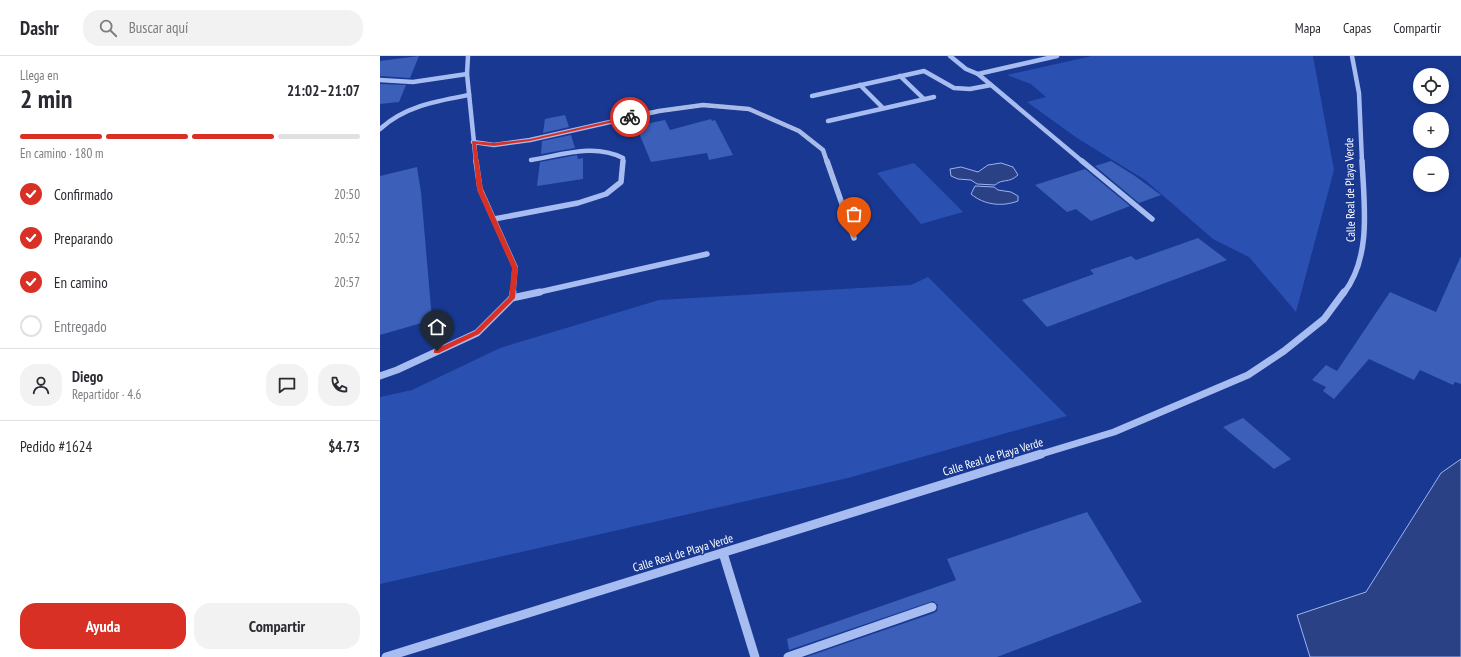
<!DOCTYPE html>
<html lang="es">
<head>
<meta charset="utf-8">
<style>
  body { margin:0; font-family:"PT Sans Narrow",sans-serif; background:#f2f2f3; color:#2b2b33; height:100vh; display:flex; flex-direction:column; font-size:15px; white-space:nowrap }
  * { box-sizing:border-box; margin:0 }
  p { font-size:13px; color:#7c7c81 }
  .icon { flex:none; width:22px; height:22px; fill:none; stroke:currentColor; stroke-width:2; stroke-linecap:round; stroke-linejoin:round }
  .map { position:relative; flex:1; overflow:hidden }
  .drawer { display:flex; flex-direction:column; background:#fff; width:380px }
  .drawer>* { flex:none }
  .fabs { position:absolute; left:1033px; top:12px; display:grid; gap:8px }
  .fabs a { display:grid; place-items:center; width:36px; height:36px; border-radius:50%; background:#fff; box-shadow:0 2px 6px #0003; font-size:20px }
  .pin { position:absolute; display:grid; place-items:center; width:34px; height:34px; color:#fff; margin:-41px -17px; border-radius:50% 50% 50% 0; rotate:-45deg; box-shadow:0 0 4px #0007 }
  .pin .icon { rotate:45deg }
  .courier { position:absolute; display:grid; place-items:center; width:40px; height:40px; margin:-20px; border:3px solid #d93025; border-radius:50%; background:#fff; color:#222; box-shadow:0 1px 5px #0007 }
  .summary em { font-style:normal; font-weight:700 }
  .summary div { display:flex; flex-direction:column-reverse }
  .summary { display:flex; align-items:center; justify-content:space-between; height:68px; padding:0 20px }
  h1 { font-size:26px; font-weight:700; line-height:30px }
  .bar { display:grid; grid-template-columns:repeat(4,1fr); gap:6px 4px; align-content:center; height:48px; padding:0 20px }
  .bar i { height:5px; border-radius:3px; background:#e1e1e2 }
  .bar .selected { background:#d93025 }
  .bar p { grid-column:span 4 }
  .line { display:flex; align-items:center; gap:10px; padding:0 20px; border-top:1px solid #e1e1e2 }
  .line div { flex:1 }
  .round { display:grid; place-items:center; flex:none; width:42px; height:42px; border-radius:16px; background:#f2f2f3 }
  ol { padding:0 20px; list-style:none }
  li { display:flex; align-items:center; gap:12px; height:44px }
  li p { margin-inline-start:auto }
  li .icon { padding:4px; border-radius:50%; background:#d93025; color:#fff; stroke-width:4 }
  li:last-child { color:#7c7c81 }
  li i { width:22px; height:22px; border:2px solid #e1e1e2; border-radius:50% }
  .cta { display:flex; gap:8px; margin-top:auto; padding:8px 20px }
  .cta a { flex:1; height:46px; border-radius:16px; background:#d93025; color:#fff; font-size:16px; font-weight:700; line-height:46px; text-align:center }
  .cta a+a { background:#f2f2f3; color:#2b2b33 }
  header { display:flex; align-items:center; gap:24px; box-sizing:border-box; height:56px; padding:0 20px; background:#fff; border-bottom:1px solid #e1e1e2 }
  header strong { font-size:19px }
  nav { display:flex; gap:22px; margin-inline-start:auto; font-size:14px }
  .search { width:280px; height:36px; background:#f2f2f3; display:flex; align-items:center; gap:10px; box-sizing:border-box; padding:0 14px; border-radius:16px; color:#7c7c81; font-size:15px }
  main { display:flex; flex:1; min-height:0 }
  .map>svg:first-child { display:block }
  .green { fill:#2a50b1 }
  .water { fill:#2a4186; stroke:#9ab4f2 }
  .building { fill:#3c5fb9 }
  .lines { fill:none; stroke-linecap:round; stroke-linejoin:round }
  .minor-far3 { stroke:#a7bcf0; stroke-width:4.5 }
  .minor-far2 { stroke:#a7bcf0; stroke-width:5.5 }
  .minor-far1 { stroke:#a7bcf0; stroke-width:7 }
  .minor { stroke:#a7bcf0; stroke-width:9 }
  .route { fill:#d93025 }
  .done { stroke:#aeb9d9; stroke-width:4; stroke-dasharray:0 7.2 }
  .labels { text-anchor:middle; stroke-width:3; stroke-linejoin:round; paint-order:stroke }
  .street-label { font-size:12px; fill:#fff; stroke:#183892 }
</style>
</head>
<body>
<header>
<strong>Dashr</strong>
<div class="search"><svg class="icon" aria-label="search" viewBox="0 0 24 24"><circle cx="10" cy="10" r="6"/><path d="M15 15l6 6"/></svg>Buscar aquí</div>
<nav><a>Mapa</a><a>Capas</a><a>Compartir</a></nav>
</header>
<main>
<section class="drawer">
<div class="summary"><div><h1>2 min</h1><p>Llega en</p></div><em>21:02–21:07</em></div>
<div class="bar"><i class="selected"></i><i class="selected"></i><i class="selected"></i><i></i><p>En camino · 180 m</p></div>
<ol>
<li><svg class="icon" aria-label="check" viewBox="0 0 24 24"><path d="M5 12l5 5 9-10"/></svg>Confirmado<p>20:50</p></li>
<li><svg class="icon" aria-label="check" viewBox="0 0 24 24"><path d="M5 12l5 5 9-10"/></svg>Preparando<p>20:52</p></li>
<li><svg class="icon" aria-label="check" viewBox="0 0 24 24"><path d="M5 12l5 5 9-10"/></svg>En camino<p>20:57</p></li>
<li><i></i>Entregado</li>
</ol>
<div class="line" style="height:72px"><a class="round"><svg class="icon" aria-label="person" viewBox="0 0 24 24"><circle cx="12" cy="8" r="4"/><path d="M4 21q1-7 8-7t8 7"/></svg></a><div><b>Diego</b><p>Repartidor · 4.6</p></div><a class="round"><svg class="icon" aria-label="chat" viewBox="0 0 24 24"><path d="M4 5h16v11H9l-5 4z"/></svg></a><a class="round"><svg class="icon" aria-label="phone" viewBox="0 0 24 24"><path d="M5 4h4l2 5-3 2q2 4 5 5l2-3 5 2v4C11 20 4 13 5 4z"/></svg></a></div>
<div class="line" style="height:52px"><div>Pedido #1624</div><b>$4.73</b></div>
<div class="cta"><a>Ayuda</a><a>Compartir</a></div>
</section>
<div class="map">
<svg width="1081" height="601" viewBox="0 0 1081 601">
  <rect width="100%" height="100%" fill="#183892"/>
  <g class="green">
    <polygon points="712,0 933,0 954,114 916,256 869,201 833,183 765,124 697,82 647,46 666,41 651,28 627,19"/>
    <polygon points="534,107 583,156 541,168 497,117"/>
    <polygon points="548,221 687,360 468,422 0,528 0,341 32,334 120,292 279,244 531,229"/>
  </g>
  <g class="water">
    <path d="M621,107l12,4 5,8c-10,9 -15,3 -23,10l-18,-1 -6,-4 -13,-1 -7,-3 -1,-7 11,-2 17,5 10,-7z"/>
    <path d="M595,130l19,1 4,3 13,2 7,4v5c-16,6 -34,4 -47,-7z"/>
    <polygon points="1081,403 1081,601 930,601 917,559 986,536 1061,417"/>
  </g>
  <g class="building">
    <polygon points="39,0 30,22 0,20 0,5"/>
    <polygon points="0,28 26,29 19,46 0,48"/>
    <polygon points="185,59 189,71 163,77 165,63"/>
    <polygon points="331,63 332,65 335,64 353,99 329,104 327,97 271,106 256,70 285,64 290,74"/>
    <polygon points="191,79 195,92 161,98 162,85"/>
    <polygon points="197,99 198,103 203,102 203,123 157,130 160,106"/>
    <polygon points="731,105 755,120 781,139 759,147 715,110"/>
    <polygon points="37,111 41,136 52,264 0,279 0,120"/>
    <polygon points="705,113 750,150 711,165 696,153 687,156 655,129"/>
    <polygon points="818,182 847,204 667,271 642,244 714,218 710,214 751,200 756,204"/>
    <polygon points="1081,200 1081,328 1075,326 1073,329 1040,314 1034,324 989,303 954,343 943,335 946,331 932,324 946,309 957,315 1010,236 1056,256"/>
    <polygon points="863,362 911,403 894,413 843,371"/>
    <polygon points="707,456 762,546 617,601 426,601 554,557 557,555 558,549 553,545 409,594 407,583 576,524 567,503"/>
  </g>
  <g class="lines">
    <g class="minor-far3">
      <polyline points="88,0 87,18 96,106"/>
      <polyline points="570,0 586,13 598,18 703,106"/>
      <polyline points="972,0 979,37 982,106"/>
      <polyline points="598,18 677,0"/>
      <polyline points="520,20 544,43"/>
      <polyline points="0,24 33,26 87,18"/>
      <polyline points="480,29 503,52"/>
      <polyline points="432,40 544,15 574,32 590,33 611,29"/>
      <polyline points="448,65 554,41"/>
      <path d="M0,73c25,-23 57,-28 89,-34"/>
      <polyline points="93,86 114,89 150,84 279,55 323,49 369,53 419,75 443,94 447,106"/>
      <path d="M151,104c31,-5 63,-17 92,-2v4"/>
    </g>
    <g class="minor-far2">
      <polyline points="96,105 100,133 135,211 133,237"/>
      <polyline points="447,105 474,182"/>
      <polyline points="702,105 772,163"/>
      <polyline points="114,163 198,147 226,138 241,126 243,105"/>
      <polyline points="155,237 327,198"/>
      <path d="M964,237c28,-37 20,-89 18,-132"/>
    </g>
    <g class="minor-far1">
      <polyline points="132,242 160,236"/>
      <polyline points="0,320 17,314 97,277 132,242 133,236"/>
      <polyline points="658,399 734,376 868,319 904,295 944,263 964,236"/>
    </g>
    <g class="minor">
      <polyline points="343,497 375,601"/>
      <polyline points="6,601 661,398"/>
      <polyline points="408,601 552,551"/>
    </g>
  </g>
  <polygon class="route" points="250,60 252,62 150,85 114,90 96,88 103,134 138,212 135,242 99,278 59,297 54,297 54,294 95,275 129,241 132,212 97,134 92,85 114,87 150,83"/>
  <g class="lines">
    <polyline class="done" points="250,61 278,55 323,49 369,53 419,75 443,94 474,182"/>
  </g>
  <g class="labels">
    <g class="street-label">
      <text transform="translate(970 134) rotate(-91)" y="4">Calle Real de Playa Verde</text>
      <text transform="translate(613 401) rotate(-17)" y="4">Calle Real de Playa Verde</text>
      <text transform="translate(303 497) rotate(-17)" y="4">Calle Real de Playa Verde</text>
    </g>
  </g>
</svg>
<div class="fabs">
<a><svg class="icon" aria-label="locate" viewBox="0 0 24 24"><circle cx="12" cy="12" r="6"/><path d="M12 2v4M12 18v4M2 12h4M18 12h4"/></svg></a>
<a>+</a>
<a>−</a>
</div>
<div class="pin" style="left:474px;top:182px;background:#ea580c"><svg class="icon" aria-label="bag" viewBox="0 0 24 24"><path d="M5 8h14l-1 12H6zM9 8a3 3 0 0 1 6 0"/></svg></div>
<div class="pin" style="left:57px;top:295px;background:#1f2937"><svg class="icon" aria-label="home" viewBox="0 0 24 24"><path d="M3 11l9-7 9 7M6 9v11h12V9"/></svg></div>
<div class="courier" style="left:250px;top:61px"><svg class="icon" aria-label="bike" viewBox="0 0 24 24"><circle cx="6" cy="16" r="4"/><circle cx="18" cy="16" r="4"/><path d="M6 16l4-8h5l3 8M10 8l3 8H6M13 5h3"/></svg></div>
</div>
</main>
</body>
</html>
